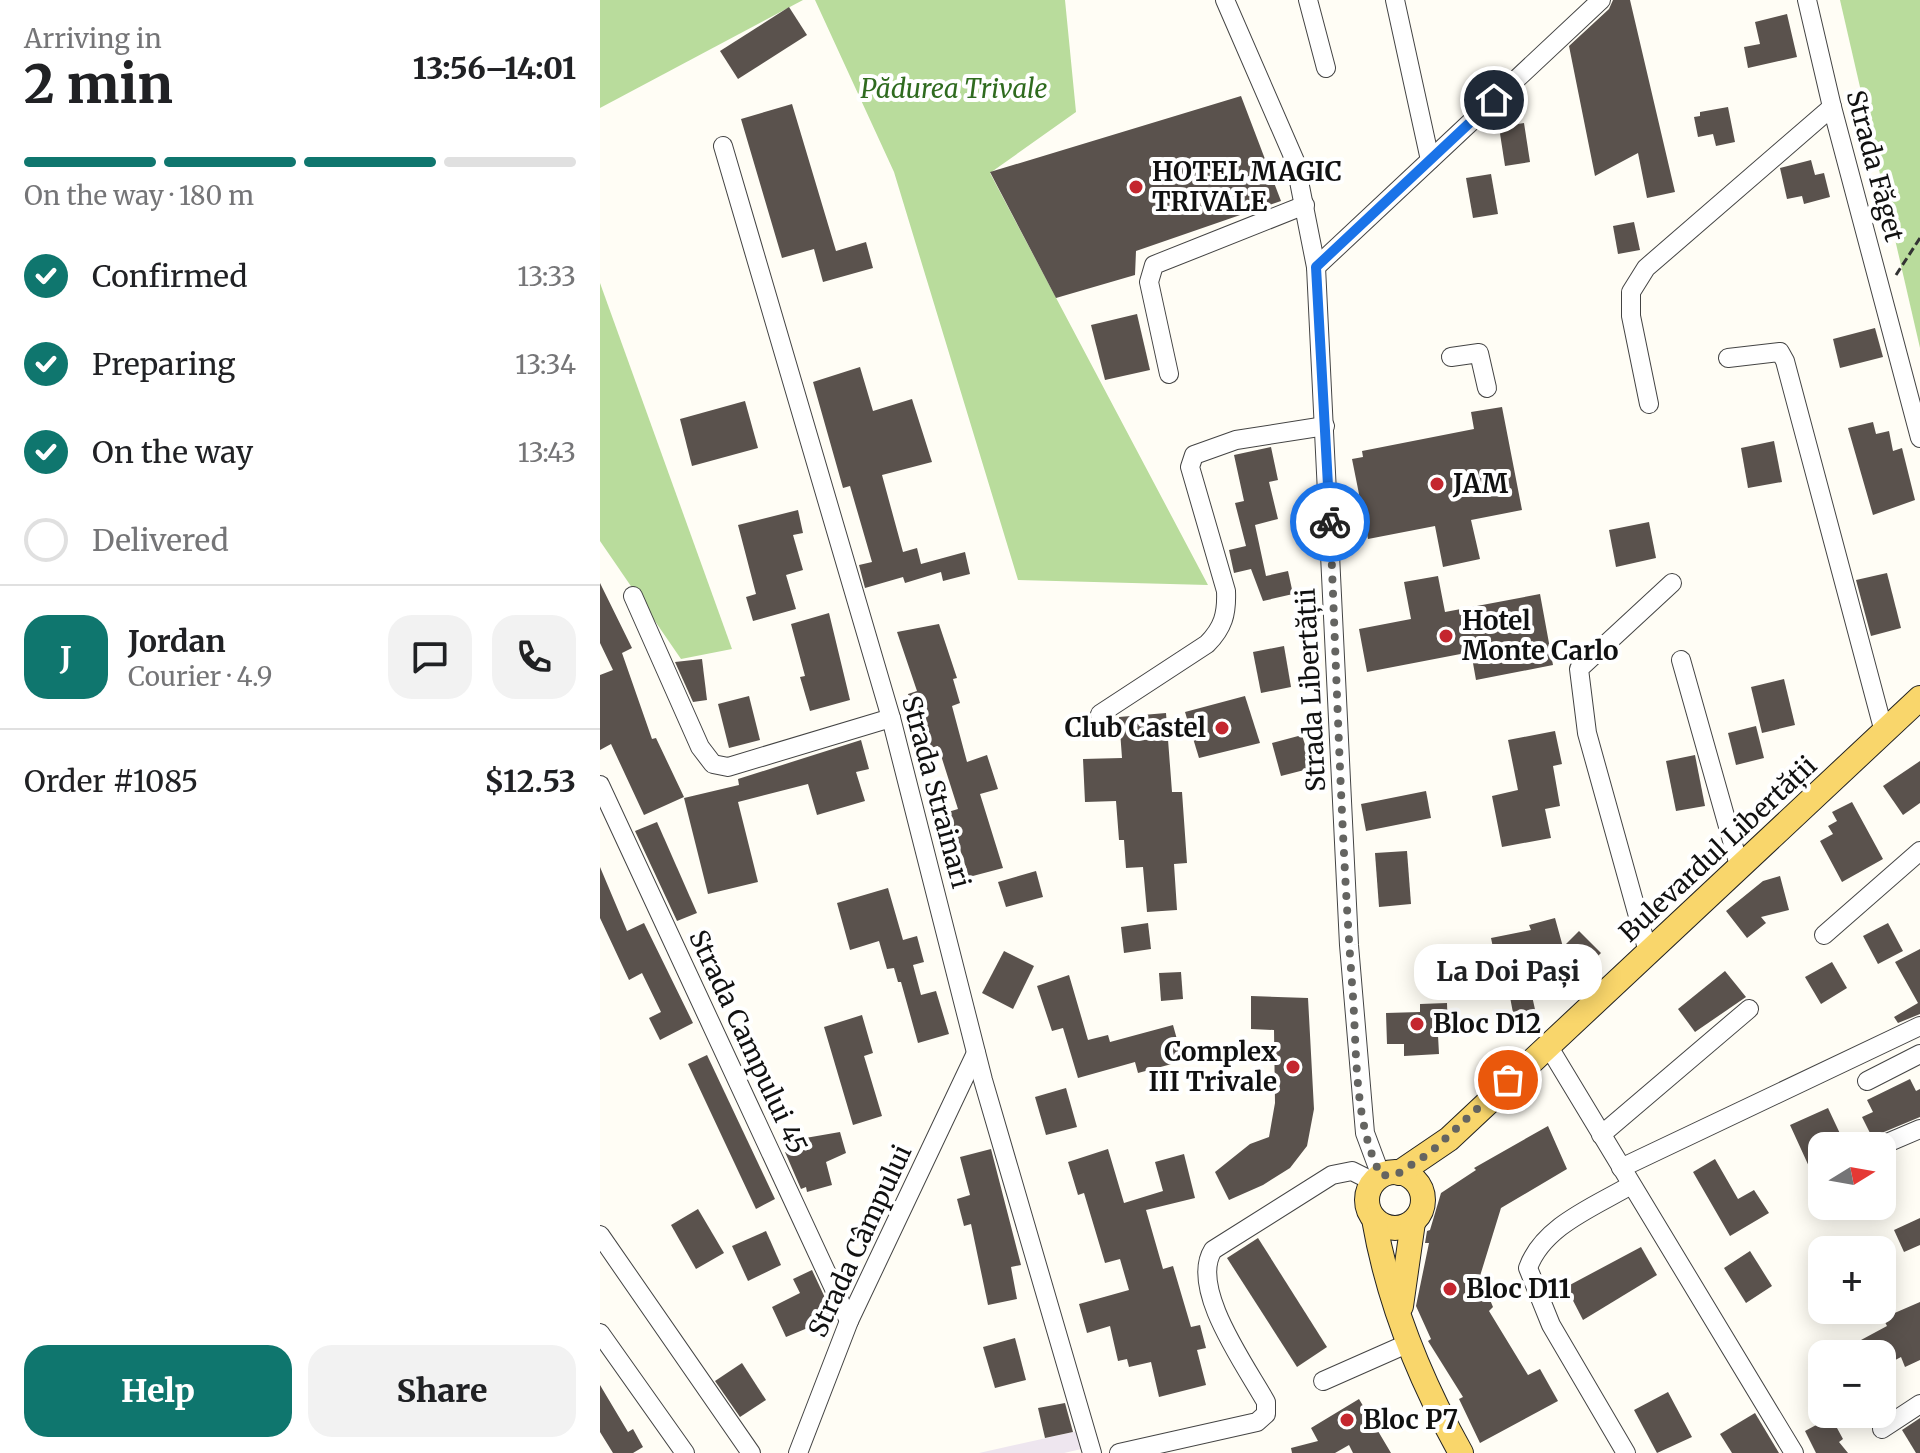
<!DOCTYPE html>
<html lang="en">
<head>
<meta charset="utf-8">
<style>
  body { margin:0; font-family:Merriweather,serif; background:#f2f2f2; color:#202124; height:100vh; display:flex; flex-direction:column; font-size:30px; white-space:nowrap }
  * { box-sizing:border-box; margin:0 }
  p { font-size:26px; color:#757577 }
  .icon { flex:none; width:44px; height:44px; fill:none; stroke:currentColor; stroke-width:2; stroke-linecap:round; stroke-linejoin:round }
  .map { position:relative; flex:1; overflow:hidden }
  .panel { display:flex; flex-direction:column; background:#fff; width:600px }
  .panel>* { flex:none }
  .needle { width:52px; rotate:79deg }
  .tools { position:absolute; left:1208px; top:1132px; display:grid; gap:16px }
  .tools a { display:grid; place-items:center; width:88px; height:88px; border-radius:16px; background:#fff; box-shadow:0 4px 20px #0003; font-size:40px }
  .pin { position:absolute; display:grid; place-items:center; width:68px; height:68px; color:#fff; margin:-34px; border:4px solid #fff; border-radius:50%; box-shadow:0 2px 8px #0007 }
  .courier { position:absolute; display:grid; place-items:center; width:80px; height:80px; margin:-40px; border:6px solid #1a73e8; border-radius:50%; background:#fff; color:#222; box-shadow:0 2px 10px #0007 }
  .bubble { position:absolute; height:56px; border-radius:24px; background:#fff; box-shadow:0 4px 20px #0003; font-size:26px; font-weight:800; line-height:56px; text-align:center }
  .head em { font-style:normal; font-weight:800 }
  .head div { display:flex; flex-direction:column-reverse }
  .head { display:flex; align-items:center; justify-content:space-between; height:136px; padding:0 24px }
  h1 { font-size:52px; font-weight:800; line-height:60px }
  .bar { display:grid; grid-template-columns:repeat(4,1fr); gap:12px 8px; align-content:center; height:96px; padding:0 24px }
  .bar i { height:10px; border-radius:6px; background:#e0e0e0 }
  .bar .on { background:#0f766e }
  .bar p { grid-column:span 4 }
  .line { display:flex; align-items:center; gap:20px; padding:0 24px; border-top:2px solid #e0e0e0 }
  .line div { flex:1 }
  .round { display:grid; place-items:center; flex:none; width:84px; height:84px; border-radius:24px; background:#f2f2f2 }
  ol { padding:0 24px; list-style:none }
  li { display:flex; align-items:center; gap:24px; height:88px }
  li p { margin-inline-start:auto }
  li .icon { padding:8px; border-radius:50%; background:#0f766e; color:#fff; stroke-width:4 }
  li:last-child { color:#757577 }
  li i { width:44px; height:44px; border:4px solid #e0e0e0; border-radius:50% }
  .cta { display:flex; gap:16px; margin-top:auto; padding:16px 24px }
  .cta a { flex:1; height:92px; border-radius:24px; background:#0f766e; color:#fff; font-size:32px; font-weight:800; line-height:92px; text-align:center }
  .cta a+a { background:#f2f2f2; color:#202124 }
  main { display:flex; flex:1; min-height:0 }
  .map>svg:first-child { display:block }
  .industrial { fill:#eee6ef }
  .forest { fill:#b9dc9c }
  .building { fill:#5a524d }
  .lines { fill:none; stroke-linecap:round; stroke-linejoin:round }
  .minor-casing { stroke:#444; stroke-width:20 }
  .major-casing { stroke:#222; stroke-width:26 }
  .path { stroke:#333; stroke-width:3; stroke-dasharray:8 4; stroke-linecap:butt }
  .minor { stroke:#fff; stroke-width:18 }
  .major { stroke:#f9d66b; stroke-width:24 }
  .done { stroke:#646461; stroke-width:8; stroke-dasharray:0 14.4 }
  .route { stroke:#1a73e8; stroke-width:10 }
  .poi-dot { fill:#c4262e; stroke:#fff; stroke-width:3 }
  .labels { text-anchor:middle; stroke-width:8; stroke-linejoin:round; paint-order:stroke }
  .park-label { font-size:26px; font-style:italic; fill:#2f6b1f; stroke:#fff }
  .street-label { font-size:26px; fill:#111; stroke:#fff }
  .poi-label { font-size:26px; font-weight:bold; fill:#111; stroke:#fff; text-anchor:start }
</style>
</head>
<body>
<main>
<section class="panel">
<div class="head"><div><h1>2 min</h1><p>Arriving in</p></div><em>13:56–14:01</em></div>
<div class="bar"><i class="on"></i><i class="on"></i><i class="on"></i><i></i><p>On the way · 180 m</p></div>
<ol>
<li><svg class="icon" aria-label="check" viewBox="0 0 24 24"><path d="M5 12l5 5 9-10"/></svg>Confirmed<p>13:33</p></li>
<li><svg class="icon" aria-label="check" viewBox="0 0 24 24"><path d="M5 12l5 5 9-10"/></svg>Preparing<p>13:34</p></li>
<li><svg class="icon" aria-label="check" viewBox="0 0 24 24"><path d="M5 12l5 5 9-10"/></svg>On the way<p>13:43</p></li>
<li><i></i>Delivered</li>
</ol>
<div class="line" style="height:144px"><b class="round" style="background:#0f766e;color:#fff">J</b><div><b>Jordan</b><p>Courier · 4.9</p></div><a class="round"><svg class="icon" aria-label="chat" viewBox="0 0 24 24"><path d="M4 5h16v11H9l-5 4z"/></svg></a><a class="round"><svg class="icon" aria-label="phone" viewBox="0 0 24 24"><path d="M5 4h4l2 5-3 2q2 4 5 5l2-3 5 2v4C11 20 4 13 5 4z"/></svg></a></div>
<div class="line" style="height:104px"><div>Order #1085</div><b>$12.53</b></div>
<div class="cta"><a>Help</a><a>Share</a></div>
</section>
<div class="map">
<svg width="1320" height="1453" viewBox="0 0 1320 1453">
  <rect width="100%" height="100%" fill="#fffdf5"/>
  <polygon class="industrial" points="487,1429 490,1447 464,1453 379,1453"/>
  <g class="forest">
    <polygon points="0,0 203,0 0,108"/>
    <polygon points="215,0 465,0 476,112 390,173 608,585 418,580 294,172"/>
    <polygon points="1240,0 1320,0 1320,348"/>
    <polygon points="0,283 132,649 81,659 0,541"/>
  </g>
  <g class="building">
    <polygon points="1013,0 1030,0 1075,192 1047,198 1038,153 995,176 969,46 1009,9"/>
    <polygon points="189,7 207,35 138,79 120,51"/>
    <polygon points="1187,14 1197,57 1148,68 1144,47 1160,44 1155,22"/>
    <polygon points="641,96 681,201 536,251 535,275 456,298 390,172"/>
    <polygon points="192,104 236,251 266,242 273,268 223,282 214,249 182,258 141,119"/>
    <polygon points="1128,107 1135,142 1116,146 1113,134 1098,137 1094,117 1100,116 1100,112"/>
    <polygon points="924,123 930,162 905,166 899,127"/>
    <polygon points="1211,160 1215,175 1224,173 1230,197 1204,204 1202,196 1187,199 1180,168"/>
    <polygon points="891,174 898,214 873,218 866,178"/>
    <polygon points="1034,222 1040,250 1018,254 1013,226"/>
    <polygon points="537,314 550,370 505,380 491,325"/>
    <polygon points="1275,328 1283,357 1240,368 1233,339"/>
    <polygon points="260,367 273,411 312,399 332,462 282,475 303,552 317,548 321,564 365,552 370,574 343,581 341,572 305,583 303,577 265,588 259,565 272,562 250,486 243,488 213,382"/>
    <polygon points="145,401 158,448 92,466 80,419"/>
    <polygon points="902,407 922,510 871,520 880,559 843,567 835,526 768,539 752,459 763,457 762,451 874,429 871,412"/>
    <polygon points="1273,422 1276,434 1289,431 1293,451 1302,448 1315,500 1273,515 1248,428"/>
    <polygon points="1174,441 1182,482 1148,488 1141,448"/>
    <polygon points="671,447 678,480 669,482 678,519 655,525 666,576 688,571 693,594 663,601 651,569 634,573 629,550 646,546 635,503 644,501 634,455"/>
    <polygon points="198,510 203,533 193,535 203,570 186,575 196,609 153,621 146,597 156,594 138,525"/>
    <polygon points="1049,522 1056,558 1016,567 1009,530"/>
    <polygon points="1287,573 1301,628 1271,636 1256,580"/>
    <polygon points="838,576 845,612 940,594 953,665 876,680 871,652 767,672 759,629 811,619 804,582"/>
    <polygon points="0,583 32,648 22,653 52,739 56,738 84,797 44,815 11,744 0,750 0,675 13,670 0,643"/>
    <polygon points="229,613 250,700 210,711 200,677 205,676 191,624"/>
    <polygon points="339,624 357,678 353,679 360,703 352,706 367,762 387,755 398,789 380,794 403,868 369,877 348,812 358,809 338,746 327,749 318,715 314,716 308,694 317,691 297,632"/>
    <polygon points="684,646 691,687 661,693 653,652"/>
    <polygon points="102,659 107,700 93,702 75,662"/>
    <polygon points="1184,679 1195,725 1162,733 1151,687"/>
    <polygon points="149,696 160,740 129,748 118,704"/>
    <polygon points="645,696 660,743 599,758 585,712"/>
    <polygon points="566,713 572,792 582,792 587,863 574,864 577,910 547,912 543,867 526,868 524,840 519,840 516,801 485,802 483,759 522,758 519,717"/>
    <polygon points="1156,726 1164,758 1136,765 1128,733"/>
    <polygon points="955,731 962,764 953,766 960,806 945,809 951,838 902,847 892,796 918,790 908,740"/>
    <polygon points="702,735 712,768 681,776 672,743"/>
    <polygon points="261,740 269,769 256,772 265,801 217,815 208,784 138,802 158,882 108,894 84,798 139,785 138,779"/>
    <polygon points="1095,755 1105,806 1076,811 1066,761"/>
    <polygon points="1320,761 1320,803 1303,815 1283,786"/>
    <polygon points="826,791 831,818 766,831 761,804"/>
    <polygon points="1252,802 1283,859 1242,882 1220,841 1233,834 1228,826 1237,821 1232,812"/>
    <polygon points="57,822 97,913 77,921 35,831"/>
    <polygon points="807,851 811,904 779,907 775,853"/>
    <polygon points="0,867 27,931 44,923 93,1023 60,1040 49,1018 61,1012 42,973 29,980 0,918"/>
    <polygon points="436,871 443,897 406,907 398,882"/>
    <polygon points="1180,876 1189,910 1161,917 1166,923 1147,938 1126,911 1163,881"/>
    <polygon points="288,888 303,940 317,936 324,962 313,965 321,995 336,991 349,1034 318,1043 301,982 298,982 294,968 287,969 279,941 250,950 237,903"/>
    <polygon points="955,918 963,947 979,931 1001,953 978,976 950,948 923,955 936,1014 914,1018 905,971 898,972 891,938 931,930 929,925"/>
    <polygon points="548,923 551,949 524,953 521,927"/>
    <polygon points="1288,923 1303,951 1278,964 1263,936"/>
    <polygon points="1320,949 1320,1014 1298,1023 1294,1017 1318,1003 1295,962"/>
    <polygon points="404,951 434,966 413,1009 382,993"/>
    <polygon points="1232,962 1247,988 1221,1004 1205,977"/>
    <polygon points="1125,971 1146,997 1095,1032 1078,1009"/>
    <polygon points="581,972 583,999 561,1001 559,973"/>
    <polygon points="469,975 488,1040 508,1035 510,1042 573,1025 583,1061 538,1073 535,1062 478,1078 463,1028 452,1031 437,986"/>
    <polygon points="651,996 708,998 714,1109 707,1146 690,1168 663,1185 629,1200 615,1172 650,1144 669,1137 675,1103 674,1030 651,1029"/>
    <polygon points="847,1003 848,1035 838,1035 839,1054 804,1056 804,1044 787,1044 786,1013 820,1012 820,1004"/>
    <polygon points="262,1015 273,1053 264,1056 282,1116 253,1125 224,1027"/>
    <polygon points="107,1055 175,1199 156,1209 88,1064"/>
    <polygon points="1310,1079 1316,1091 1320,1089 1320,1117 1272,1137 1262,1117 1273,1112 1267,1100"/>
    <polygon points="466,1088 477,1127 446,1135 435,1097"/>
    <polygon points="1228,1108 1243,1140 1222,1146 1222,1195 1190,1125"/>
    <polygon points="948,1126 967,1169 901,1208 880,1276 893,1307 889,1311 928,1375 940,1369 958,1401 880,1443 859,1399 863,1397 828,1341 831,1339 816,1306 829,1243 825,1243 827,1231 830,1230 841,1193 876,1170 874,1168"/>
    <polygon points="240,1132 246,1153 226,1162 232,1185 207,1192 206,1187 201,1189 185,1152 191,1151 188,1141"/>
    <polygon points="391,1149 421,1265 411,1267 417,1299 388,1305 371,1224 364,1226 357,1199 370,1195 360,1157"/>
    <polygon points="508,1149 524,1203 563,1191 555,1162 584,1154 595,1198 546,1210 563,1269 573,1266 591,1327 600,1325 606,1348 597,1350 606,1385 559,1397 551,1362 529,1367 527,1359 518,1361 510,1326 487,1333 479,1304 529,1290 520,1259 505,1263 484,1193 478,1195 468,1162"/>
    <polygon points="1115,1159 1138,1199 1154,1190 1169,1213 1130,1236 1093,1172"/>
    <polygon points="98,1209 124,1253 96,1269 71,1225"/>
    <polygon points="1320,1218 1320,1245 1304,1252 1294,1230"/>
    <polygon points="166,1231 181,1265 148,1281 132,1246"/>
    <polygon points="658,1238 727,1347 697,1367 627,1258"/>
    <polygon points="1041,1247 1057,1275 983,1320 966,1287"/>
    <polygon points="1150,1251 1172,1286 1146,1303 1124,1268"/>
    <polygon points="212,1270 234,1317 186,1337 172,1307 200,1293 193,1279"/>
    <polygon points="1320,1302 1320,1360 1305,1367 1301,1357 1282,1367 1282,1354 1235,1354 1287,1326 1283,1318"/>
    <polygon points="415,1338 426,1380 395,1388 383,1347"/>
    <polygon points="142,1363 166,1400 140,1417 115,1381"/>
    <polygon points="0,1385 28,1432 33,1429 43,1447 33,1453 13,1453 0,1432"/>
    <polygon points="1068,1392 1092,1437 1057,1453 1034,1410"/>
    <polygon points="759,1399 791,1453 753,1453 749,1445 735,1453 692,1453 691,1448 718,1441 711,1428"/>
    <polygon points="465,1403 473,1432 445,1438 438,1408"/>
    <polygon points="1155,1413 1179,1453 1132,1453 1120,1434"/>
    <polygon points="1231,1417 1243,1439 1239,1442 1248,1453 1216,1453 1205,1431"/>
    <polygon points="1320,1418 1320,1453 1316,1453 1302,1430"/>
  </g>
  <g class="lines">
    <g class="minor-casing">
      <g id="minor">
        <polyline points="625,0 695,161 716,267 749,945 765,1133 781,1176"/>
        <polyline points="708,0 726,68"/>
        <polyline points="795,0 830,160"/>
        <polyline points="1207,0 1232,107 1320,438"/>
        <polyline points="123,146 291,718 383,1080 492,1453"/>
        <polyline points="716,267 1001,0"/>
        <polyline points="851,357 879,353 887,388"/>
        <polyline points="1128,358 1180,352 1185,361 1284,732"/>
        <polyline points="569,374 549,282 554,265 705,205"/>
        <polyline points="1049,404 1031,316 1031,292 1046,268 1232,107"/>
        <polyline points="33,596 100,747 113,764 128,767 291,718"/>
        <polyline points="1081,660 1140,869"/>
        <path d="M500,714l107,-70c16,-16 20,-30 19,-53l-36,-124 4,-12 42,-15 89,-14"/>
        <polyline points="0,785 249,1321"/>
        <polyline points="1224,935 1320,851"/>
        <polyline points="1048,952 987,733 979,669 1072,583"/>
        <polyline points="947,1044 1194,1453"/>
        <polyline points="1267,1081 1320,1054"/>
        <polyline points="1001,1135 1149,1009"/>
        <polyline points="1280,1146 1320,1129"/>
        <polyline points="1021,1168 1320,1026"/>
        <polyline points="0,1235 151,1453"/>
        <polyline points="0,1333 85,1453"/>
        <polyline points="723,1381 809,1343"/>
        <polyline points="1282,1429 1320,1404"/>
        <polyline points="198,1453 249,1321 376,1053"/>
        <path d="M519,1453l138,-31 9,-8v-12c-20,-36 -77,-114 -53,-152l119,-75 20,-4 22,11"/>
        <path d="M1026,1453l-75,-128 -23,-57c15,-42 66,-61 103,-83"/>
      </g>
    </g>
    <g class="major-casing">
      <g id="major">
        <circle cx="795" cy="1200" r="28"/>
        <polyline points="799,1173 849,1139 1320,698"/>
        <path d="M774,1219c14,82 46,161 87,234"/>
        <polyline points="801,1306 813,1222"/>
      </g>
    </g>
    <polyline class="path" points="1296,275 1320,238"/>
    <use href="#minor" class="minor"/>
    <use href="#major" class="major"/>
  </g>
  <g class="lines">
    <path class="done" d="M730,522c7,158 11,317 23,475 4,59 1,125 28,179l18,-3 32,-21 77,-72"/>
    <polyline class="route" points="730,522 716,267 894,100"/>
  </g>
  <g class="poi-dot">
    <circle cx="536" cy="187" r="8"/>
    <circle cx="837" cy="484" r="8"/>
    <circle cx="846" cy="636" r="8"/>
    <circle cx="622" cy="728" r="8"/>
    <circle cx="817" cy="1024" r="8"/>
    <circle cx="693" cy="1067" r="8"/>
    <circle cx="850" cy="1289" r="8"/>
    <circle cx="747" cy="1420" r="8"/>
  </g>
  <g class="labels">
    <g class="park-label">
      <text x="354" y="98">Pădurea Trivale</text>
    </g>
    <g class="street-label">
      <text transform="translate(1275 166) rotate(75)" y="9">Strada Făget</text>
      <text transform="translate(711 690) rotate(-93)" y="9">Strada Libertății</text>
      <text transform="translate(336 792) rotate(75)" y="9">Strada Strainari</text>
      <text transform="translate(1118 849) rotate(-43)" y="9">Bulevardul Libertății</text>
      <text transform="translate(148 1042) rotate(65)" y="9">Strada Campului 45</text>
      <text transform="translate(260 1241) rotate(-65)" y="9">Strada Câmpului</text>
    </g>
    <g class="poi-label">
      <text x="552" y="181">HOTEL MAGIC<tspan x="552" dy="30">TRIVALE</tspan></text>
      <text x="853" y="493">JAM</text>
      <text x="862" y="630">Hotel<tspan x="862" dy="30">Monte Carlo</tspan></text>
      <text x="606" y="737" text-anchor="end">Club Castel</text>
      <text x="833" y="1033">Bloc D12</text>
      <text x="677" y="1061" text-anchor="end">Complex<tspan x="677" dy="30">III Trivale</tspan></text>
      <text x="866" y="1298">Bloc D11</text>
      <text x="763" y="1429">Bloc P7</text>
    </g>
  </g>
</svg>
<div class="tools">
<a><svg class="needle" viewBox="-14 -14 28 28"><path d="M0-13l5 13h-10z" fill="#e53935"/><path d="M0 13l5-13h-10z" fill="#757577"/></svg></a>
<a>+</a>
<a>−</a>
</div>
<div class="pin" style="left:908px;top:1080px;background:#ea580c"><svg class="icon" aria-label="bag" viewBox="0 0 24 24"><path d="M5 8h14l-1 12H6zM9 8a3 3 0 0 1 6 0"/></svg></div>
<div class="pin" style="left:894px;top:100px;background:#1f2937"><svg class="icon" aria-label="home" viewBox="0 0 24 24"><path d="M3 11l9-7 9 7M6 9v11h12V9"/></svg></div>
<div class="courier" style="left:730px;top:522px"><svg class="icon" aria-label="bike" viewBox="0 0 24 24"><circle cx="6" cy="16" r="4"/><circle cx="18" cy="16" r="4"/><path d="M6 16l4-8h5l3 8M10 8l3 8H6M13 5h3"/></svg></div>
<div class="bubble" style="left:814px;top:944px;width:188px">La Doi Pași</div>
</div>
</main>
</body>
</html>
